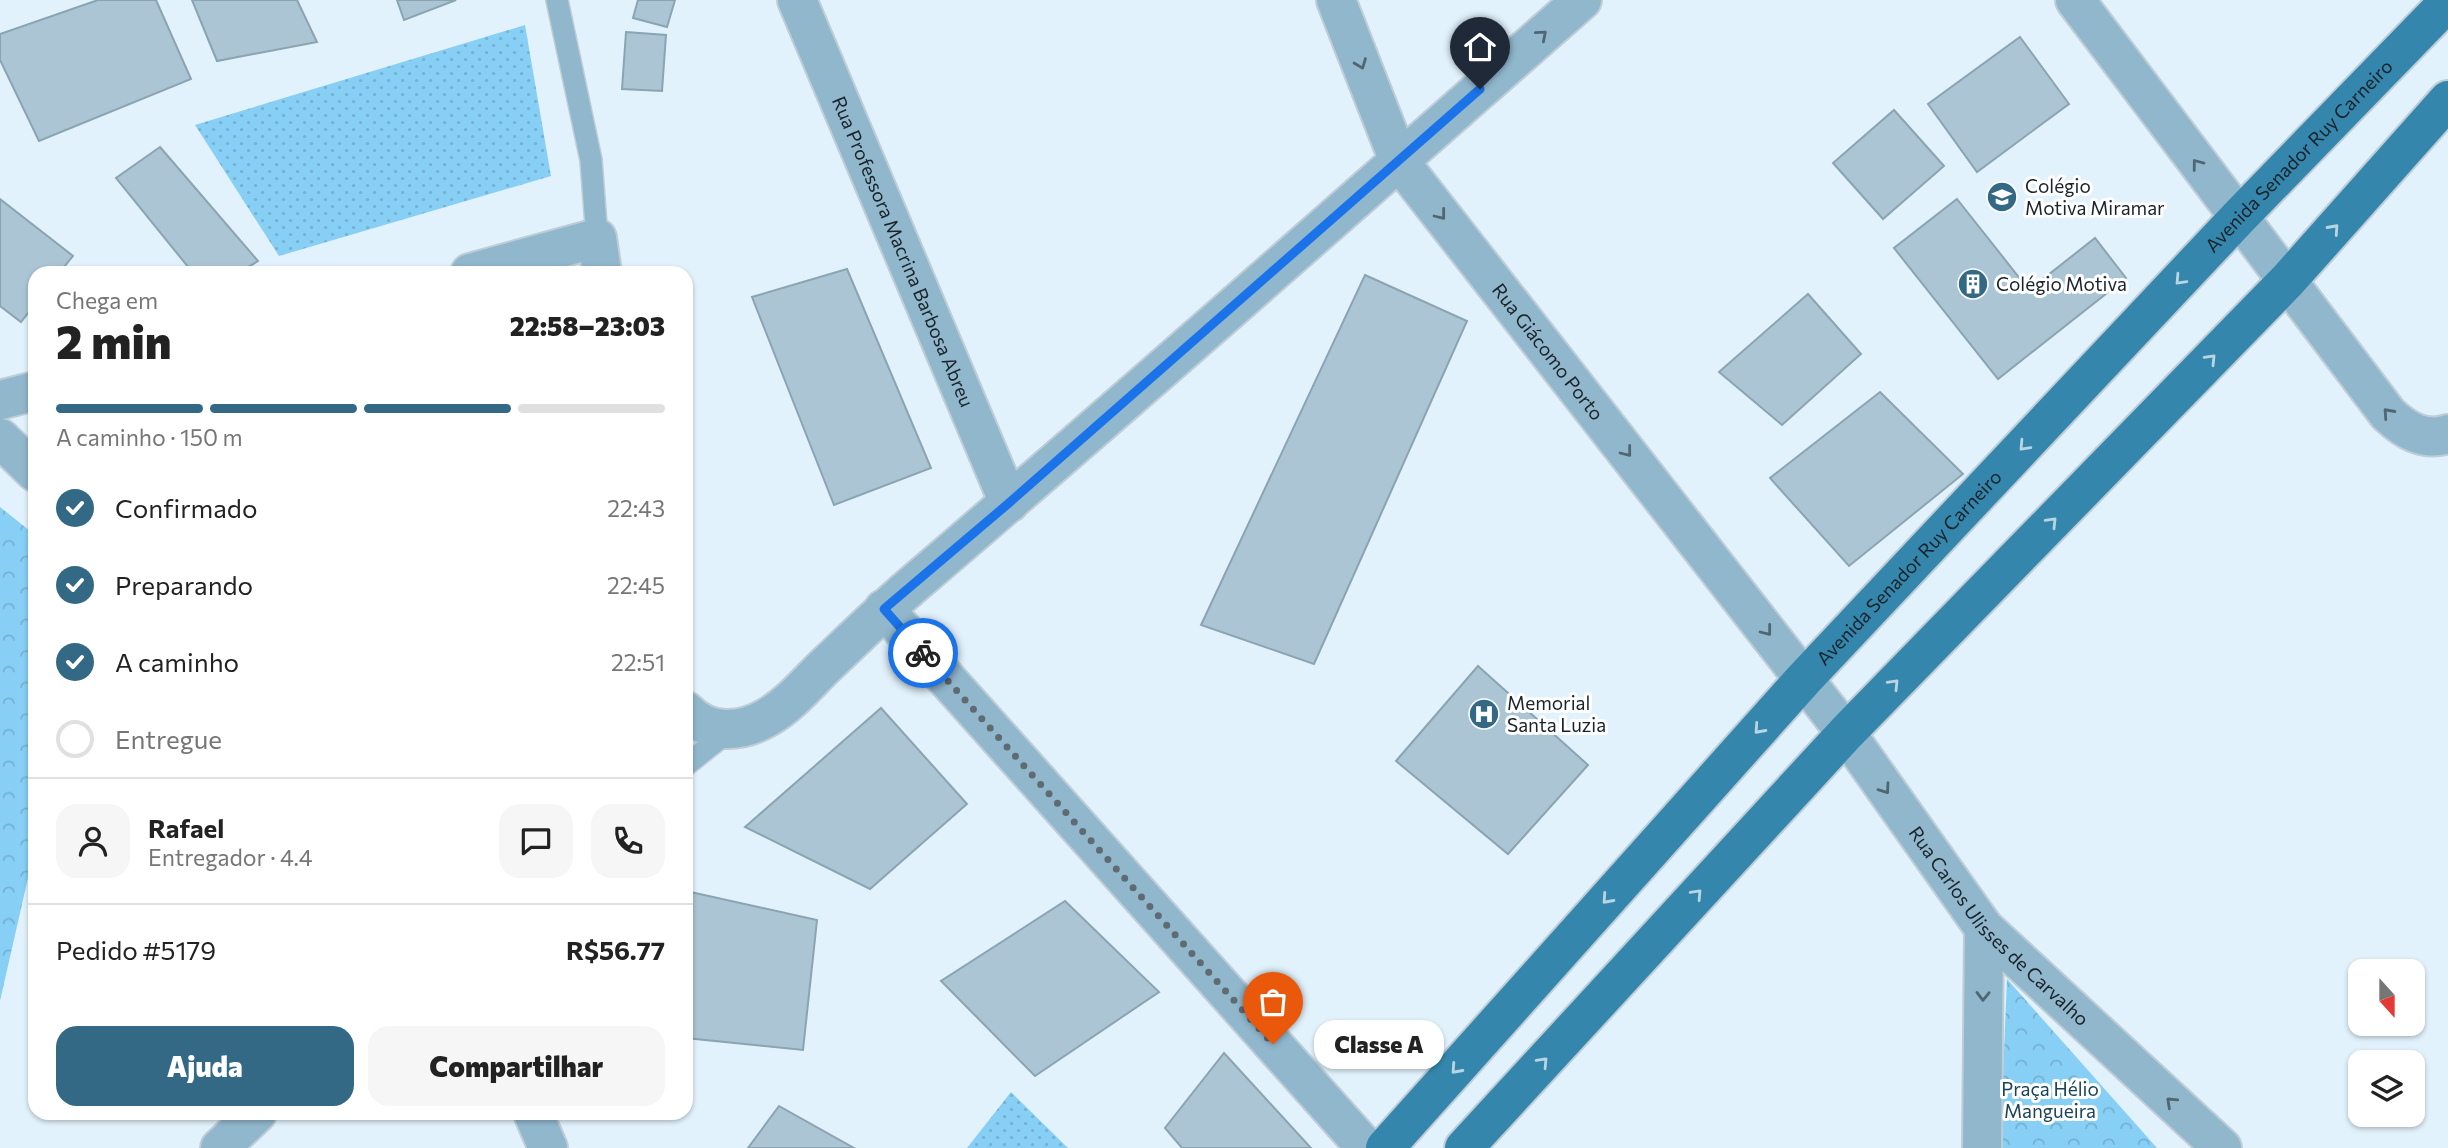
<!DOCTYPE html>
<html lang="pt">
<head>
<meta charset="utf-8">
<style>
  body { margin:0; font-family:Commissioner,sans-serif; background:#f6f6f6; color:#222; height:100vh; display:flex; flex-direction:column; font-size:26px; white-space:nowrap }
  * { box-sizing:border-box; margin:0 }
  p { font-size:23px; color:#767676 }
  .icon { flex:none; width:38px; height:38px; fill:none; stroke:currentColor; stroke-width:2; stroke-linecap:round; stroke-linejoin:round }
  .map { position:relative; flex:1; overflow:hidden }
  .side { position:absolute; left:28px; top:266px; width:665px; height:854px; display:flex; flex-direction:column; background:#fff; border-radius:21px; box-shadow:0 2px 5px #0004 }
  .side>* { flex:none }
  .needle { width:46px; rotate:159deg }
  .controls { position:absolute; left:2348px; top:959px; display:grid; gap:14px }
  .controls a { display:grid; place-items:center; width:77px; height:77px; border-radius:14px; background:#fff; box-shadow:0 2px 5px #0004; font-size:35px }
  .pin { position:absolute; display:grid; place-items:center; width:60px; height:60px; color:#fff; margin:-72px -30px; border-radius:50% 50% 50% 0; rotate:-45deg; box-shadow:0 0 7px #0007 }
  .pin .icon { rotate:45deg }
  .courier { position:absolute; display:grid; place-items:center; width:70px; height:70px; margin:-35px; border:5px solid #1a73e8; border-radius:50%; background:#fff; color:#222; box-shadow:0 2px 9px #0007 }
  .bubble { position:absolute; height:49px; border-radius:21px; background:#fff; box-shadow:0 2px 5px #0004; font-size:23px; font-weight:800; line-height:49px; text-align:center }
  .overview em { font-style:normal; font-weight:800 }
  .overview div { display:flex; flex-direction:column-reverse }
  .overview { display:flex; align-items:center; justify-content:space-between; height:119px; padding:0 28px }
  h1 { font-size:46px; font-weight:800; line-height:52px }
  .bar { display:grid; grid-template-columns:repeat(4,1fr); gap:10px 7px; align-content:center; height:84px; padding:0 28px }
  .bar i { height:9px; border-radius:5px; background:#e0e0e0 }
  .bar .selected { background:#336984 }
  .bar p { grid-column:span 4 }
  .line { display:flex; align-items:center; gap:18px; padding:0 28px; border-top:2px solid #e0e0e0 }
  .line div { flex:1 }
  .round { display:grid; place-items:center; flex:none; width:74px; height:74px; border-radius:21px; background:#f6f6f6 }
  ol { padding:0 28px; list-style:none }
  li { display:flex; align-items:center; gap:21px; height:77px }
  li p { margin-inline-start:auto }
  li .icon { padding:7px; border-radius:50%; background:#336984; color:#fff; stroke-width:4 }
  li:last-child { color:#767676 }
  li i { width:38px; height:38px; border:4px solid #e0e0e0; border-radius:50% }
  .action { display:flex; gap:14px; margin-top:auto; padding:14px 28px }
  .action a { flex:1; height:80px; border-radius:21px; background:#336984; color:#fff; font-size:28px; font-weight:800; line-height:80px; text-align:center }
  .action a+a { background:#f6f6f6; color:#222 }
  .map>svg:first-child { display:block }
  .grass { fill:url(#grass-dots) }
  .forest { fill:url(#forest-crowns) }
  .building { fill:#abc5d4; stroke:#8aa4b2; stroke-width:2 }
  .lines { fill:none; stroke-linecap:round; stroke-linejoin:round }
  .service-casing { stroke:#becdd6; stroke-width:24 }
  .minor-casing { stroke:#becdd6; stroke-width:42 }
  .tertiary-casing { stroke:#becdd6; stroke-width:42 }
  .primary-casing { stroke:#becdd6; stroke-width:42 }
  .service { stroke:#91b7cd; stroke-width:21 }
  .minor { stroke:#91b7cd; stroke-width:38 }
  .tertiary { stroke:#91b7cd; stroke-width:38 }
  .primary { stroke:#3586ad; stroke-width:38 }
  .oneway { stroke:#4f6673 }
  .oneway2 { stroke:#b8d5e2 }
  .done { stroke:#5f6b73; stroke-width:7; stroke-dasharray:0 12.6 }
  .route { stroke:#1a73e8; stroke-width:9 }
  .labels { text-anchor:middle; stroke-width:6; stroke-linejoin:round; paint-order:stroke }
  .street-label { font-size:19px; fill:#192329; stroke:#fff }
  .poi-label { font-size:19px; fill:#192329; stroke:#fff; text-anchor:start }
  .park-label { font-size:19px; fill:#1b4459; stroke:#fff }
</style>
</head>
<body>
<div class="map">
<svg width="2448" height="1148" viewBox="0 0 2448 1148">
  <defs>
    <pattern id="grass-dots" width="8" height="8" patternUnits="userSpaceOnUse" patternTransform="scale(1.75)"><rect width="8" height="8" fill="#87cff5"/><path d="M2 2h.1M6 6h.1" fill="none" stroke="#74b1d2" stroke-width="1.8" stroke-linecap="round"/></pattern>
    <pattern id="forest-crowns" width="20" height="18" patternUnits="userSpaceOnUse" patternTransform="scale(1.75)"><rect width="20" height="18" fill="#87cff5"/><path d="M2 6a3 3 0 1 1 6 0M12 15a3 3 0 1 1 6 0" fill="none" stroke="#74b1d2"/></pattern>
  </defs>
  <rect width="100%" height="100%" fill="#e2f2fc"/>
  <g class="grass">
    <polygon points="525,25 551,176 279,256 195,125"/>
    <polygon points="1011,1092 1068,1148 967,1148"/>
  </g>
  <g class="forest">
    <polygon points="0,507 35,535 35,847 0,1001"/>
    <polygon points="2007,979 2157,1148 2000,1148"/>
  </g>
  <g class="building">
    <polygon points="98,0 156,0 191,79 39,141 0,60 0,34"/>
    <polygon points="192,0 297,0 317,42 217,61"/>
    <polygon points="397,0 456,0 404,20"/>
    <polygon points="638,0 675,0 667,27 633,18"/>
    <polygon points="626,32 666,35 662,91 622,89"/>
    <polygon points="2020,37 2069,104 1977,172 1928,104"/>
    <polygon points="1894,110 1944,166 1883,219 1833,163"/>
    <polygon points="160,147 258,261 239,273 193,273 116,178"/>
    <polygon points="0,199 73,256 59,273 35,273 35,304 21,322 0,306"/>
    <polygon points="1957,199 2029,290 2095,238 2126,278 1998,379 1894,248"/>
    <polygon points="847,269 931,468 834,505 752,297"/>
    <polygon points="1365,275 1467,321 1314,664 1201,625"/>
    <polygon points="1808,294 1861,354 1782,425 1719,372"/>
    <polygon points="1880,392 1963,474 1849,566 1770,478"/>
    <polygon points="1478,666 1588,765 1508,854 1396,761"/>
    <polygon points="881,708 967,804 870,889 745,827"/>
    <polygon points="686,891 817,920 803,1050 686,1038"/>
    <polygon points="1065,901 1159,992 1035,1076 941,981"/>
    <polygon points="1224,1053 1311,1148 1182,1148 1165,1128"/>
    <polygon points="779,1106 854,1148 748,1148"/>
  </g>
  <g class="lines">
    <g class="service-casing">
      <g id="service">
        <polyline points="557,0 591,160 597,238"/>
        <polyline points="686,765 730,730"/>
      </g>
    </g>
    <g class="minor-casing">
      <g id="minor">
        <path id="s1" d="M797,0l212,503"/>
        <polyline points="470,273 597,238 602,273"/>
        <polyline points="0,400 35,391"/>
        <polyline points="0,438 35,472"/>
        <polyline points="884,609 1366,1148"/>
        <path d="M686,711c22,24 55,22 82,6 21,-12 38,-32 55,-49 31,-29 61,-59 93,-86 163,-139 323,-280 483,-421"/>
        <polyline points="533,1113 548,1148"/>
        <polyline points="220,1148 257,1113"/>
      </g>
    </g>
    <g class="tertiary-casing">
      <g id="tertiary">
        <path id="s2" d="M1336,0l63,161 447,572 138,195 238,220"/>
        <path d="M2075,0l313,414c17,16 36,28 60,20"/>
        <polyline points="1399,161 1582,0"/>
        <polyline points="1982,1148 1984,928"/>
      </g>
    </g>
    <g class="primary-casing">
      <g id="primary">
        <path id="s3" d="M1385,1148l419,-469 434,-461 210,-216"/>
        <polyline points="1464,1148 1846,733 2288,280 2448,100"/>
      </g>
    </g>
    <use href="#service" class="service"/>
    <use href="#minor" class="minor"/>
    <use href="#tertiary" class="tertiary"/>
    <use href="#primary" class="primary"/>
  </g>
  <defs><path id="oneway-chevron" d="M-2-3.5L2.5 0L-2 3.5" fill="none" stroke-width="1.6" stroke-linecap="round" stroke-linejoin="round" transform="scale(1.75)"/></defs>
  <g class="oneway">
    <use href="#oneway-chevron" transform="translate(1542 35) rotate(-41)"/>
    <use href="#oneway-chevron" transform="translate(1361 64) rotate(69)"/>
    <use href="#oneway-chevron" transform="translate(2197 164) rotate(-127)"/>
    <use href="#oneway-chevron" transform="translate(1441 215) rotate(52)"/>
    <use href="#oneway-chevron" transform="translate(2388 413) rotate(-132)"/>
    <use href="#oneway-chevron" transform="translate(1627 452) rotate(52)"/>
    <use href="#oneway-chevron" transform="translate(1767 631) rotate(52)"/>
    <use href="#oneway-chevron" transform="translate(1885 789) rotate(55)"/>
    <use href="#oneway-chevron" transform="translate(1983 996) rotate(91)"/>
    <use href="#oneway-chevron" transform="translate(2171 1102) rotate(-137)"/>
  </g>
  <g class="oneway2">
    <use href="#oneway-chevron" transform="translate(2334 229) rotate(-48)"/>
    <use href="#oneway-chevron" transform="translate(2180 280) rotate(133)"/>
    <use href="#oneway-chevron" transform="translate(2211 359) rotate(-46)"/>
    <use href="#oneway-chevron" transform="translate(2024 446) rotate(133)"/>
    <use href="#oneway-chevron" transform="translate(2052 522) rotate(-46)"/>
    <use href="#oneway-chevron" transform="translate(1894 684) rotate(-46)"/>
    <use href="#oneway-chevron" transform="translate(1759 729) rotate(132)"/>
    <use href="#oneway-chevron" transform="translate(1697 894) rotate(-47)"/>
    <use href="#oneway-chevron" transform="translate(1607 899) rotate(132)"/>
    <use href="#oneway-chevron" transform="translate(1543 1062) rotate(-47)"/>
    <use href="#oneway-chevron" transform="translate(1456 1069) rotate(132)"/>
  </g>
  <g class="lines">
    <polyline class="done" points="923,653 1273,1044"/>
    <polyline class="route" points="923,653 884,609 1009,503 1480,89"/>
  </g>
  <defs>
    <g id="school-disc" transform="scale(1.575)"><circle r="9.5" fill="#336984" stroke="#fff"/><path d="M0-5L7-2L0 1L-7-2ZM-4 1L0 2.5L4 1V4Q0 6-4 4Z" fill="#fff"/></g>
    <g id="building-disc" transform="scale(1.575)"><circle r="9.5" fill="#336984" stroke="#fff"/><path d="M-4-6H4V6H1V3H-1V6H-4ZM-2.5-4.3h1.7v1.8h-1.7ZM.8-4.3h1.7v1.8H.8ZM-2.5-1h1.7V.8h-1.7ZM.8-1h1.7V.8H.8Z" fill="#fff"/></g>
    <g id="hospital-disc" transform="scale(1.575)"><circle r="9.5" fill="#336984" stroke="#fff"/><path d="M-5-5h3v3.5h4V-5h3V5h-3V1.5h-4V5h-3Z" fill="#fff"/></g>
  </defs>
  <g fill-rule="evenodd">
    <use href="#school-disc" x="2002" y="197"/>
    <use href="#building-disc" x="1973" y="284"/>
    <use href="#hospital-disc" x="1484" y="714"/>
  </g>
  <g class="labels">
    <g class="street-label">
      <text dy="7" stroke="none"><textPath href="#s3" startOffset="1349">Avenida Senador Ruy Carneiro</textPath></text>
      <text dy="7" stroke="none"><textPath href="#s1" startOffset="273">Rua Professora Macrina Barbosa Abreu</textPath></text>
      <text dy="7" stroke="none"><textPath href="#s2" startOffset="415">Rua Giácomo Porto</textPath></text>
      <text dy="7" stroke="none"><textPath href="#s3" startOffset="782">Avenida Senador Ruy Carneiro</textPath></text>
      <text dy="7" stroke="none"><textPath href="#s2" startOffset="1146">Rua Carlos Ulisses de Carvalho</textPath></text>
    </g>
    <g class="poi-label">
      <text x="2025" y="193">Colégio<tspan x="2025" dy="22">Motiva Miramar</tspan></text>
      <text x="1996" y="291">Colégio Motiva</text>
      <text x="1507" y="710">Memorial<tspan x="1507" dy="22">Santa Luzia</tspan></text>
    </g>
    <g class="park-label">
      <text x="2050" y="1096">Praça Hélio<tspan x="2050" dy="22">Mangueira</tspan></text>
    </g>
  </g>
</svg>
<div class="controls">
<a><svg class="needle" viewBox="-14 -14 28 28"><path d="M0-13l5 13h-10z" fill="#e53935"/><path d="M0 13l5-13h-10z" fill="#767676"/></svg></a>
<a><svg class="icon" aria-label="layers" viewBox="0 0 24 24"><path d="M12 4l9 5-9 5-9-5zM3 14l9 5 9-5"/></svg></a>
</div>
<div class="pin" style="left:1273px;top:1044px;background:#ea580c"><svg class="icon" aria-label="bag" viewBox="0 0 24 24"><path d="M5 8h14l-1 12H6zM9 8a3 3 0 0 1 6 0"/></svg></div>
<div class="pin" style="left:1480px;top:89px;background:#1f2937"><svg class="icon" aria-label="home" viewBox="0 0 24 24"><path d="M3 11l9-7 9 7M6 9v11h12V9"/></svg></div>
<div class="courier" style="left:923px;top:653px"><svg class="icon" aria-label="bike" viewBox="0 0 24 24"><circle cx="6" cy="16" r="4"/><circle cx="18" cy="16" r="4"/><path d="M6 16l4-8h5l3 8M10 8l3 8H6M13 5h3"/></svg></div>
<div class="bubble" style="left:1314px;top:1020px;width:130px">Classe A</div>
<section class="side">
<div class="overview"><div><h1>2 min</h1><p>Chega em</p></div><em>22:58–23:03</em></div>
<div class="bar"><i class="selected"></i><i class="selected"></i><i class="selected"></i><i></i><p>A caminho · 150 m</p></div>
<ol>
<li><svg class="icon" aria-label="check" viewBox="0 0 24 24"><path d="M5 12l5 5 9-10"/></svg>Confirmado<p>22:43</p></li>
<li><svg class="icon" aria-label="check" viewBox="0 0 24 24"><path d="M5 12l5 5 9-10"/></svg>Preparando<p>22:45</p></li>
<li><svg class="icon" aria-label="check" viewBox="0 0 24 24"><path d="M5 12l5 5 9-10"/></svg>A caminho<p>22:51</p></li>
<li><i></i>Entregue</li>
</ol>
<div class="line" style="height:126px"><a class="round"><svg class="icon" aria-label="person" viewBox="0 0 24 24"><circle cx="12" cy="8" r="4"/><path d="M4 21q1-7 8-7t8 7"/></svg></a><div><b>Rafael</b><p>Entregador · 4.4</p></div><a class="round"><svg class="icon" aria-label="chat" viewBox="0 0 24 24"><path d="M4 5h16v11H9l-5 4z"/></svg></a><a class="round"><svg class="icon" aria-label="phone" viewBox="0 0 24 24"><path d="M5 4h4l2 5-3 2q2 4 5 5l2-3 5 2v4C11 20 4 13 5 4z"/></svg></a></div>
<div class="line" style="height:91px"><div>Pedido #5179</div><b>R$56.77</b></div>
<div class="action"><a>Ajuda</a><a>Compartilhar</a></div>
</section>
</div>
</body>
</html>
